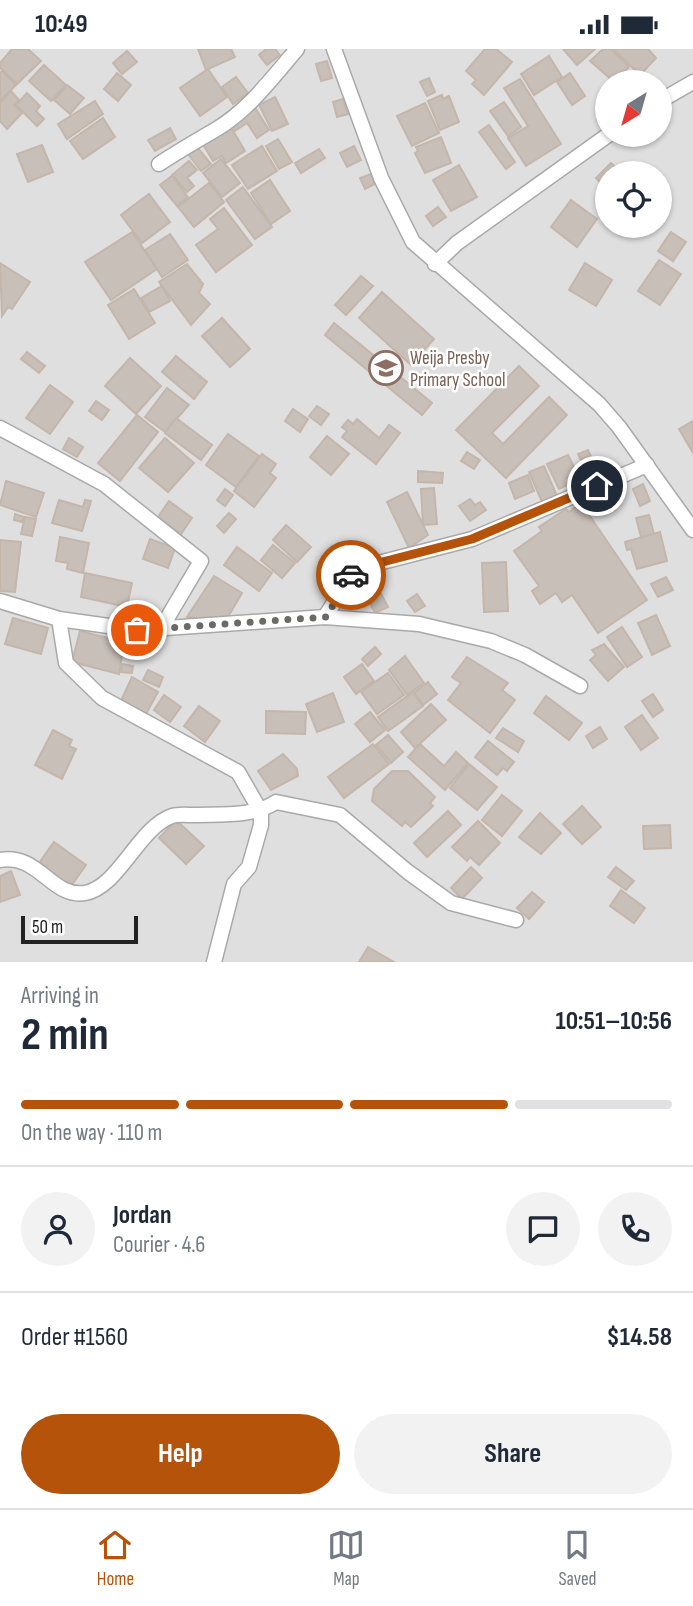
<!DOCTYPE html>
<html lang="en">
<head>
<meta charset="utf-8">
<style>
  body { margin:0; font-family:"Sofia Sans Condensed",sans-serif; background:#f2f2f3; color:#1f2937; height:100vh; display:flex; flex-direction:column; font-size:26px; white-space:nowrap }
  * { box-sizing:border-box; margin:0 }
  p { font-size:23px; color:#747a83 }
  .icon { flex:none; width:38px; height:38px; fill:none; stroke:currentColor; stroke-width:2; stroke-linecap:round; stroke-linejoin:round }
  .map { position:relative; height:913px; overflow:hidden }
  .side { display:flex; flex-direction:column; background:#fff; flex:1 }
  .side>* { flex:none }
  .needle { width:46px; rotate:217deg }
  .fabs { position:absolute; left:595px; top:21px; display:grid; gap:14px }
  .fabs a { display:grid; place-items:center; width:77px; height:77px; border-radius:50%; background:#fff; box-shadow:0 2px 5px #0004; font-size:35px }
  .scale { position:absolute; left:21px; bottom:18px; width:117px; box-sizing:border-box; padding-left:7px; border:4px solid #222; border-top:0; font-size:19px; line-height:24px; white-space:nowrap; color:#222; -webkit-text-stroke:5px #fff; paint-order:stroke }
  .pin { position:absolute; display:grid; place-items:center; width:60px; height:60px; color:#fff; margin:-30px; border:4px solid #fff; border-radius:50%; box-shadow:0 2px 7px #0007 }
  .courier { position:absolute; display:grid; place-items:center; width:70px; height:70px; margin:-35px; border:5px solid #b45309; border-radius:50%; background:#fff; color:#222; box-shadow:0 2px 9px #0007 }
  .overview em { font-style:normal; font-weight:700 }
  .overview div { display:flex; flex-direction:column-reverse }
  .overview { display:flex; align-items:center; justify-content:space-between; height:119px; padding:0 21px }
  h1 { font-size:46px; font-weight:700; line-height:52px }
  .bar { display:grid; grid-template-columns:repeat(4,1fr); gap:10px 7px; align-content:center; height:84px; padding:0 21px }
  .bar i { height:9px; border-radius:5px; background:#e0e1e3 }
  .bar .selected { background:#b45309 }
  .bar p { grid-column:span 4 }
  .line { display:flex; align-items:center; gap:18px; padding:0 21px; border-top:2px solid #e0e1e3 }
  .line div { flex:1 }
  .round { display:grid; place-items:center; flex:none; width:74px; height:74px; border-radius:37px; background:#f2f2f3 }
  .action { display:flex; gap:14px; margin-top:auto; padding:14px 21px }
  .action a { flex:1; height:80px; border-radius:42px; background:#b45309; color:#fff; font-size:28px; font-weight:700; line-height:80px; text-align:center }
  .action a+a { background:#f2f2f3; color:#1f2937 }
  .status { display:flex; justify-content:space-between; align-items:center; height:49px; padding:0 35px; background:#fff; direction:ltr }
  .status svg { height:19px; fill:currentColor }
  .tab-bar { display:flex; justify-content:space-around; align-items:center; height:98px; border-top:2px solid #e0e1e3; background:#fff; font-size:19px; color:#747a83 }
  .tab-bar a { display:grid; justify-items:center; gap:4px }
  .tab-bar .selected { color:#b45309 }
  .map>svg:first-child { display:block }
  .residential { fill:#e0dfdf; fill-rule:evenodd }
  .building { fill:#c7bfb8; stroke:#c4b6ab; stroke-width:2 }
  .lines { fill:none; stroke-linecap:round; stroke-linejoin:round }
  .minor-casing { stroke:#a9a9a9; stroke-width:17 }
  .minor { stroke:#fff; stroke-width:14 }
  .done { stroke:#6b6a68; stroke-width:7; stroke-dasharray:0 12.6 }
  .route { stroke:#b45309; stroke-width:9 }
  .labels { text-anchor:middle; stroke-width:5; stroke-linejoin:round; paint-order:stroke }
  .education-label { font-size:19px; fill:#785e54; stroke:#fff; text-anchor:start }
</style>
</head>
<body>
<div class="status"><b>10:49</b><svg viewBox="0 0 49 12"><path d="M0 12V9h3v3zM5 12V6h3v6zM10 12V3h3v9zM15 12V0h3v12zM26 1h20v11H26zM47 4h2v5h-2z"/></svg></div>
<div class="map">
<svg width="693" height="913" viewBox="0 0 693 913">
  <rect width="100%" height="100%" fill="#f2efe9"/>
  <path class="residential" d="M0,0h693v913h-693zM607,33h53v53h-53zM607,124h53v53h-53z"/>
  <g class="building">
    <polygon points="12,0 28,0 41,12 17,35 0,19 0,14"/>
    <polygon points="198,0 231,0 235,8 206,21"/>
    <polygon points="266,0 275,0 280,6 267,16 259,6"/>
    <polygon points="485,0 496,0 512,13 484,46 472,35 476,31 466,22"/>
    <polygon points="563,0 595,0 577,16"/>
    <polygon points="603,0 611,0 629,18 614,33 590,12"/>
    <polygon points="613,0 648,0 656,9 640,26"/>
    <polygon points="127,2 137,13 122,25 113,14"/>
    <polygon points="549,7 562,28 534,46 521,25"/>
    <polygon points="327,12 332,29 321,32 316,15"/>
    <polygon points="44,16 66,36 51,52 29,32"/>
    <polygon points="208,20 227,48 200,67 180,39"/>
    <polygon points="2,22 16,36 0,52 0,24"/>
    <polygon points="117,24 131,36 118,52 104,40"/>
    <polygon points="570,24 585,47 572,56 557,33"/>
    <polygon points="236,28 248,44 233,55 222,38"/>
    <polygon points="429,29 435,43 427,47 420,33"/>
    <polygon points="520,30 561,95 526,117 508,89 528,77 504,39"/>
    <polygon points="67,36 84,49 70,65 54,51"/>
    <polygon points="11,42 19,51 14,56 22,64 7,80 0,72 0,54"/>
    <polygon points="27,44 40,57 36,62 44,70 37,77 16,56"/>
    <polygon points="442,46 443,50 449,47 459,73 440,81 428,52"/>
    <polygon points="275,48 288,75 272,82 259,56"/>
    <polygon points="343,50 348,65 337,68 333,53"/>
    <polygon points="95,52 103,65 67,90 58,75"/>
    <polygon points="504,53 521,78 508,87 490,62"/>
    <polygon points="425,54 439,84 412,97 397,67"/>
    <polygon points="254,57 269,81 257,89 247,74 233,83 228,74"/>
    <polygon points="103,69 115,88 83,110 70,92"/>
    <polygon points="229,75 245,102 226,114 222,107 213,112 201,92"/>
    <polygon points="489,76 515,113 506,120 479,83"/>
    <polygon points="170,79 176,90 155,102 148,91"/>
    <polygon points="441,88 451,114 425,124 415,104 418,102 416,98"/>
    <polygon points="278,90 292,113 279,120 266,97"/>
    <polygon points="42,96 53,123 28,133 17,105"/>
    <polygon points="262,97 277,122 248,140 232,116"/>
    <polygon points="354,97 361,111 347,118 340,104"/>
    <polygon points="197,98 211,115 201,122 188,105"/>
    <polygon points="319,100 325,109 301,124 295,114"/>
    <polygon points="221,110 240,134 222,148 203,124"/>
    <polygon points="189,112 197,121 187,129 194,137 187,143 172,126"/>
    <polygon points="611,114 621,124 607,124 607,140 596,129"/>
    <polygon points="459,116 477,148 451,162 433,131"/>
    <polygon points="371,125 375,135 365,140 360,129"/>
    <polygon points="172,127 188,148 177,157 160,136"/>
    <polygon points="270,131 290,162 271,175 251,144"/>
    <polygon points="209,134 224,153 194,178 178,158"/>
    <polygon points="243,138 272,178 255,190 226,151"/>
    <polygon points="149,145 170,173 142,194 121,166"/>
    <polygon points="571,151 597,170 577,198 551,178"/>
    <polygon points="438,158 446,168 433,177 426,167"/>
    <polygon points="224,159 252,196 216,223 196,196 218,180 210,170"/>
    <polygon points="132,183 157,220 111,251 85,213"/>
    <polygon points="671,183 686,193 673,212 658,202"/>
    <polygon points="170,185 188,211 162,228 145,201"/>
    <polygon points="659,211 681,225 660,256 638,242"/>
    <polygon points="0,214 30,233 12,260 8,258 2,267"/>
    <polygon points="585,214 612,231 596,257 569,241"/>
    <polygon points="187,215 203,235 199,244 210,255 191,276 159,233"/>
    <polygon points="361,227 373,237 346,266 335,256"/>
    <polygon points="162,237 170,252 149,263 141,249"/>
    <polygon points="134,240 155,274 129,290 108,256"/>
    <polygon points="382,243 434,290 411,316 359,269"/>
    <polygon points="222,269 250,300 230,318 202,287"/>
    <polygon points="334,274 432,354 422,366 325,286"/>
    <polygon points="27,303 45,317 39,324 21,310"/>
    <polygon points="176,307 207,333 194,350 162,323"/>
    <polygon points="130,309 161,337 136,365 105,337"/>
    <polygon points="519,317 539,337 492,384 503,395 549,348 567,366 506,429 456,381"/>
    <polygon points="50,336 73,353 50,385 26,369"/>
    <polygon points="167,339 189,356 165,383 145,368"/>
    <polygon points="96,352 109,361 102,371 89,362"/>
    <polygon points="317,357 329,365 321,376 309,367"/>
    <polygon points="293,360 308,370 300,383 285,372"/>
    <polygon points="137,366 158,383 120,432 98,414"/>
    <polygon points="176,369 212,396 201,411 165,384"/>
    <polygon points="357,370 379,389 389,376 400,384 376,415 342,388 347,382 342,378 348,371 353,375"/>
    <polygon points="693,372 693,404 679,380"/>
    <polygon points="228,385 259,407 236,438 206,416"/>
    <polygon points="327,387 349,405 331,426 310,408"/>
    <polygon points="69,389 83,398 77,408 63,400"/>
    <polygon points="165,389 194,414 168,443 139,419"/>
    <polygon points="588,401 597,421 588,425 578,405"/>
    <polygon points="467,403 480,411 474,420 461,412"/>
    <polygon points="262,405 276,415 270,424 276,429 254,458 234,442"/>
    <polygon points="568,406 580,430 559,440 547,415"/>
    <polygon points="544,417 557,447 542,453 529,423"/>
    <polygon points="418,422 443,424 442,434 418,433"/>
    <polygon points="528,426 534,442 515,450 509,434"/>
    <polygon points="6,432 44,444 36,468 0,456"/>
    <polygon points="643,435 650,452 640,457 633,440"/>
    <polygon points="434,439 437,475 423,476 421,440"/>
    <polygon points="225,440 233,446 225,457 217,451"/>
    <polygon points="407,443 428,486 409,499 387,453"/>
    <polygon points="470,450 475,456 480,453 486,461 470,472 459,457"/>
    <polygon points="59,451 83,458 85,451 91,452 82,482 52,474"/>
    <polygon points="169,452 192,469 181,485 158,468"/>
    <polygon points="581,454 647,551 598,584 572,546 562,553 556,544 540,555 532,542 539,537 514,502 542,482 539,478 566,460 569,463"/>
    <polygon points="229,464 236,470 224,484 217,477"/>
    <polygon points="15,465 24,468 22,473 14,471"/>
    <polygon points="649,466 654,485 641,488 636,469"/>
    <polygon points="25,468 36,470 32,487 21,485"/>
    <polygon points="286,476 311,498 297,513 273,491"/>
    <polygon points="660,483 667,512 637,520 631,500 627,501 625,493"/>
    <polygon points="60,488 89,494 83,524 67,520 68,514 56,512"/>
    <polygon points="150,490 175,499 168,519 143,510"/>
    <polygon points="0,491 21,493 15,543 0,542"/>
    <polygon points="273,496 295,514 282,529 261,511"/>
    <polygon points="237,498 272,524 259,542 224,516"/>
    <polygon points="506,513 508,562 484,563 482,514"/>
    <polygon points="85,524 132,534 127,558 81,548"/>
    <polygon points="214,527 242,544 225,573 187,568"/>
    <polygon points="666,528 673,541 658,548 651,535"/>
    <polygon points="374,531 388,558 375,564 361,537"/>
    <polygon points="417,545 425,557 415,563 407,552"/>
    <polygon points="656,566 670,597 652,606 638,574"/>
    <polygon points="13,569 48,579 41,605 5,595"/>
    <polygon points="622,578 642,608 627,618 607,588"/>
    <polygon points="80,582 124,593 119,625 72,613"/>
    <polygon points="604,595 624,618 608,632 590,611 596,606 592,601"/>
    <polygon points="375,598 381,605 368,617 362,610"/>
    <polygon points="405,607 424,634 407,646 389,621"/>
    <polygon points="467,608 508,634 502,641 515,651 490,684 448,651 461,634 452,628"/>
    <polygon points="122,615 133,617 132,624 121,623"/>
    <polygon points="362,615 374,632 356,645 344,628"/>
    <polygon points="148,621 163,628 159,638 143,631"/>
    <polygon points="388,624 404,646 377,665 361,643"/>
    <polygon points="132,628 158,643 145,667 119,656"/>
    <polygon points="428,633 437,645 423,656 414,644"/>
    <polygon points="413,643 423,657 388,682 378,668"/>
    <polygon points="333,644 344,673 317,683 306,655"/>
    <polygon points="653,645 663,661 653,668 642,652"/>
    <polygon points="164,646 181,658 170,673 154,661"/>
    <polygon points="546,647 582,674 569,691 534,664"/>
    <polygon points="431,655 446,671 415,699 401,683"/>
    <polygon points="199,657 220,672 205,693 184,677"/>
    <polygon points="266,662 306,663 305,685 266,684"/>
    <polygon points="370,663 385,681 370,693 355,675"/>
    <polygon points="642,666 658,689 641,701 625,678"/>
    <polygon points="600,678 607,690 593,699 586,687"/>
    <polygon points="503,679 524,692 518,703 496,689"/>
    <polygon points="53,681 72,691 69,697 76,700 62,730 35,716"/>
    <polygon points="388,686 403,703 391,714 376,696"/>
    <polygon points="488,692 514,713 507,722 503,719 497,726 475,708"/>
    <polygon points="373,695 389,715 344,749 328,728"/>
    <polygon points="420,695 444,717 456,703 468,714 445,741 408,708"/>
    <polygon points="283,705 297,720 298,727 271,741 258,722"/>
    <polygon points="469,715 497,738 477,761 450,739"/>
    <polygon points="392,722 408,722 435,748 430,754 433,757 411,778 405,773 402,777 372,752 374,740"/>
    <polygon points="502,746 522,762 502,787 482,771"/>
    <polygon points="582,757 601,778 582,795 563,775"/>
    <polygon points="448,762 461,776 427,808 414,794"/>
    <polygon points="540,764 561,784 541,805 519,788"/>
    <polygon points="176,771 204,797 186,815 159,789"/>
    <polygon points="478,772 500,794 479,816 470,808 467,812 452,798"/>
    <polygon points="670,776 671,799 644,800 643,777"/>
    <polygon points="54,793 86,816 71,837 39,814"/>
    <polygon points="471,818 482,829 462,850 451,839"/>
    <polygon points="616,818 634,832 626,841 608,828"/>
    <polygon points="11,822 20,846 0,853 0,827"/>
    <polygon points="621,841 645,859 634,874 610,857"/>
    <polygon points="532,843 544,853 529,870 517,859"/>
    <polygon points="368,898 394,913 359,913"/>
  </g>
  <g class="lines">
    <g class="minor-casing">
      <g id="minor">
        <polyline points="334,0 381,129 413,193 599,355 619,378 693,481"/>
        <polyline points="660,52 693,33"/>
        <path d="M159,115c18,-12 37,-23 56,-34 33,-19 58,-53 82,-81"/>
        <polyline points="435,215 457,194 608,86"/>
        <polyline points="0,379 104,435 201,512 162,578"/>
        <polyline points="0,552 59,570 137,581 325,568 419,575 491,592 525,606 580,637"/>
        <polyline points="325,568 355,520 472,490 647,416"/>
        <polyline points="59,570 66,614 102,649 238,723 261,763 261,776 249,818 234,835 214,913"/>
        <path d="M0,811c39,-7 51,38 85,33 34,-6 53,-65 87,-77 6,-2 15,-1 22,-1 28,-1 59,2 82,-13l64,13 68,57 43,31 65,17"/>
      </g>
    </g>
    <use href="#minor" class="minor"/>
  </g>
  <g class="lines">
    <polyline class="done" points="137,581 326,568 351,526"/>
    <polyline class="route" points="351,526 355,520 472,490 597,437"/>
  </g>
  <defs>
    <g id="school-ring" transform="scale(1.75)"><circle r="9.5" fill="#fff" stroke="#8d6e63" stroke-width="1.5"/><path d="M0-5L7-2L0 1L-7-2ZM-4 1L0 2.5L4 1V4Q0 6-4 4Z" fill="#8d6e63"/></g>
  </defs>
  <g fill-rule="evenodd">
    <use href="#school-ring" x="386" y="319"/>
  </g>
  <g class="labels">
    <g class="education-label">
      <text x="410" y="315">Weija Presby<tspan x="410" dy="22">Primary School</tspan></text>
    </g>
  </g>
</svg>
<div class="fabs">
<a><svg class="needle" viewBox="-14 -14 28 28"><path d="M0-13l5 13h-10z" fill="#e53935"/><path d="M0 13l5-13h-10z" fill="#747a83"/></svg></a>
<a><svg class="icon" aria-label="locate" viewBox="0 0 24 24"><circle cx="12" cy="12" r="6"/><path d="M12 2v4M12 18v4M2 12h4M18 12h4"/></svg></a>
</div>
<div class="scale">50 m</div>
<div class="pin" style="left:137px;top:581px;background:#ea580c"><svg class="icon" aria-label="bag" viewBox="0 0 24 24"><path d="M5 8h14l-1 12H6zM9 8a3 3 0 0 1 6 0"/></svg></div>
<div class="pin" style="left:597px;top:437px;background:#1f2937"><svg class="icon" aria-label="home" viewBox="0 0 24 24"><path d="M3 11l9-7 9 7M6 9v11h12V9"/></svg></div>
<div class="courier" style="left:351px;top:526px"><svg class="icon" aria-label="car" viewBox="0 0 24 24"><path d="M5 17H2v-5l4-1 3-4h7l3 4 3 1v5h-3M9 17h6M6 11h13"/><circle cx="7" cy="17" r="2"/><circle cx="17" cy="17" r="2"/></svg></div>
</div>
<section class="side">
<div class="overview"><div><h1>2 min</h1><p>Arriving in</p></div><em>10:51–10:56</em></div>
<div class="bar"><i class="selected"></i><i class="selected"></i><i class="selected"></i><i></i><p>On the way · 110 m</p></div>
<div class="line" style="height:126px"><a class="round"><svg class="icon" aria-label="person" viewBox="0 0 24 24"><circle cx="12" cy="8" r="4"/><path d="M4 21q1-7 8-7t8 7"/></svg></a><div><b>Jordan</b><p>Courier · 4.6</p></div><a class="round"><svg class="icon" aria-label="chat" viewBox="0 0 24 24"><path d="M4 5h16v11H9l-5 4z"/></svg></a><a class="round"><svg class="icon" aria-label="phone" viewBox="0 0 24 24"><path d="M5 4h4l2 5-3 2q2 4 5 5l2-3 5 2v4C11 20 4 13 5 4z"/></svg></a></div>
<div class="line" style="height:91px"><div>Order #1560</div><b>$14.58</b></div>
<div class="action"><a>Help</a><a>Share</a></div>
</section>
<nav class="tab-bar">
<a class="selected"><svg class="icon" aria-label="home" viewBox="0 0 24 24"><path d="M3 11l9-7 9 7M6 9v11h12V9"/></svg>Home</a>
<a><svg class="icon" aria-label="map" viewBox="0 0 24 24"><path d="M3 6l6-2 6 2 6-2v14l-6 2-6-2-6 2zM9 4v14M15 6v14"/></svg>Map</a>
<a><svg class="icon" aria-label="saved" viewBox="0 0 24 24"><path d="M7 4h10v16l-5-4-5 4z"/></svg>Saved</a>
</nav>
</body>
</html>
